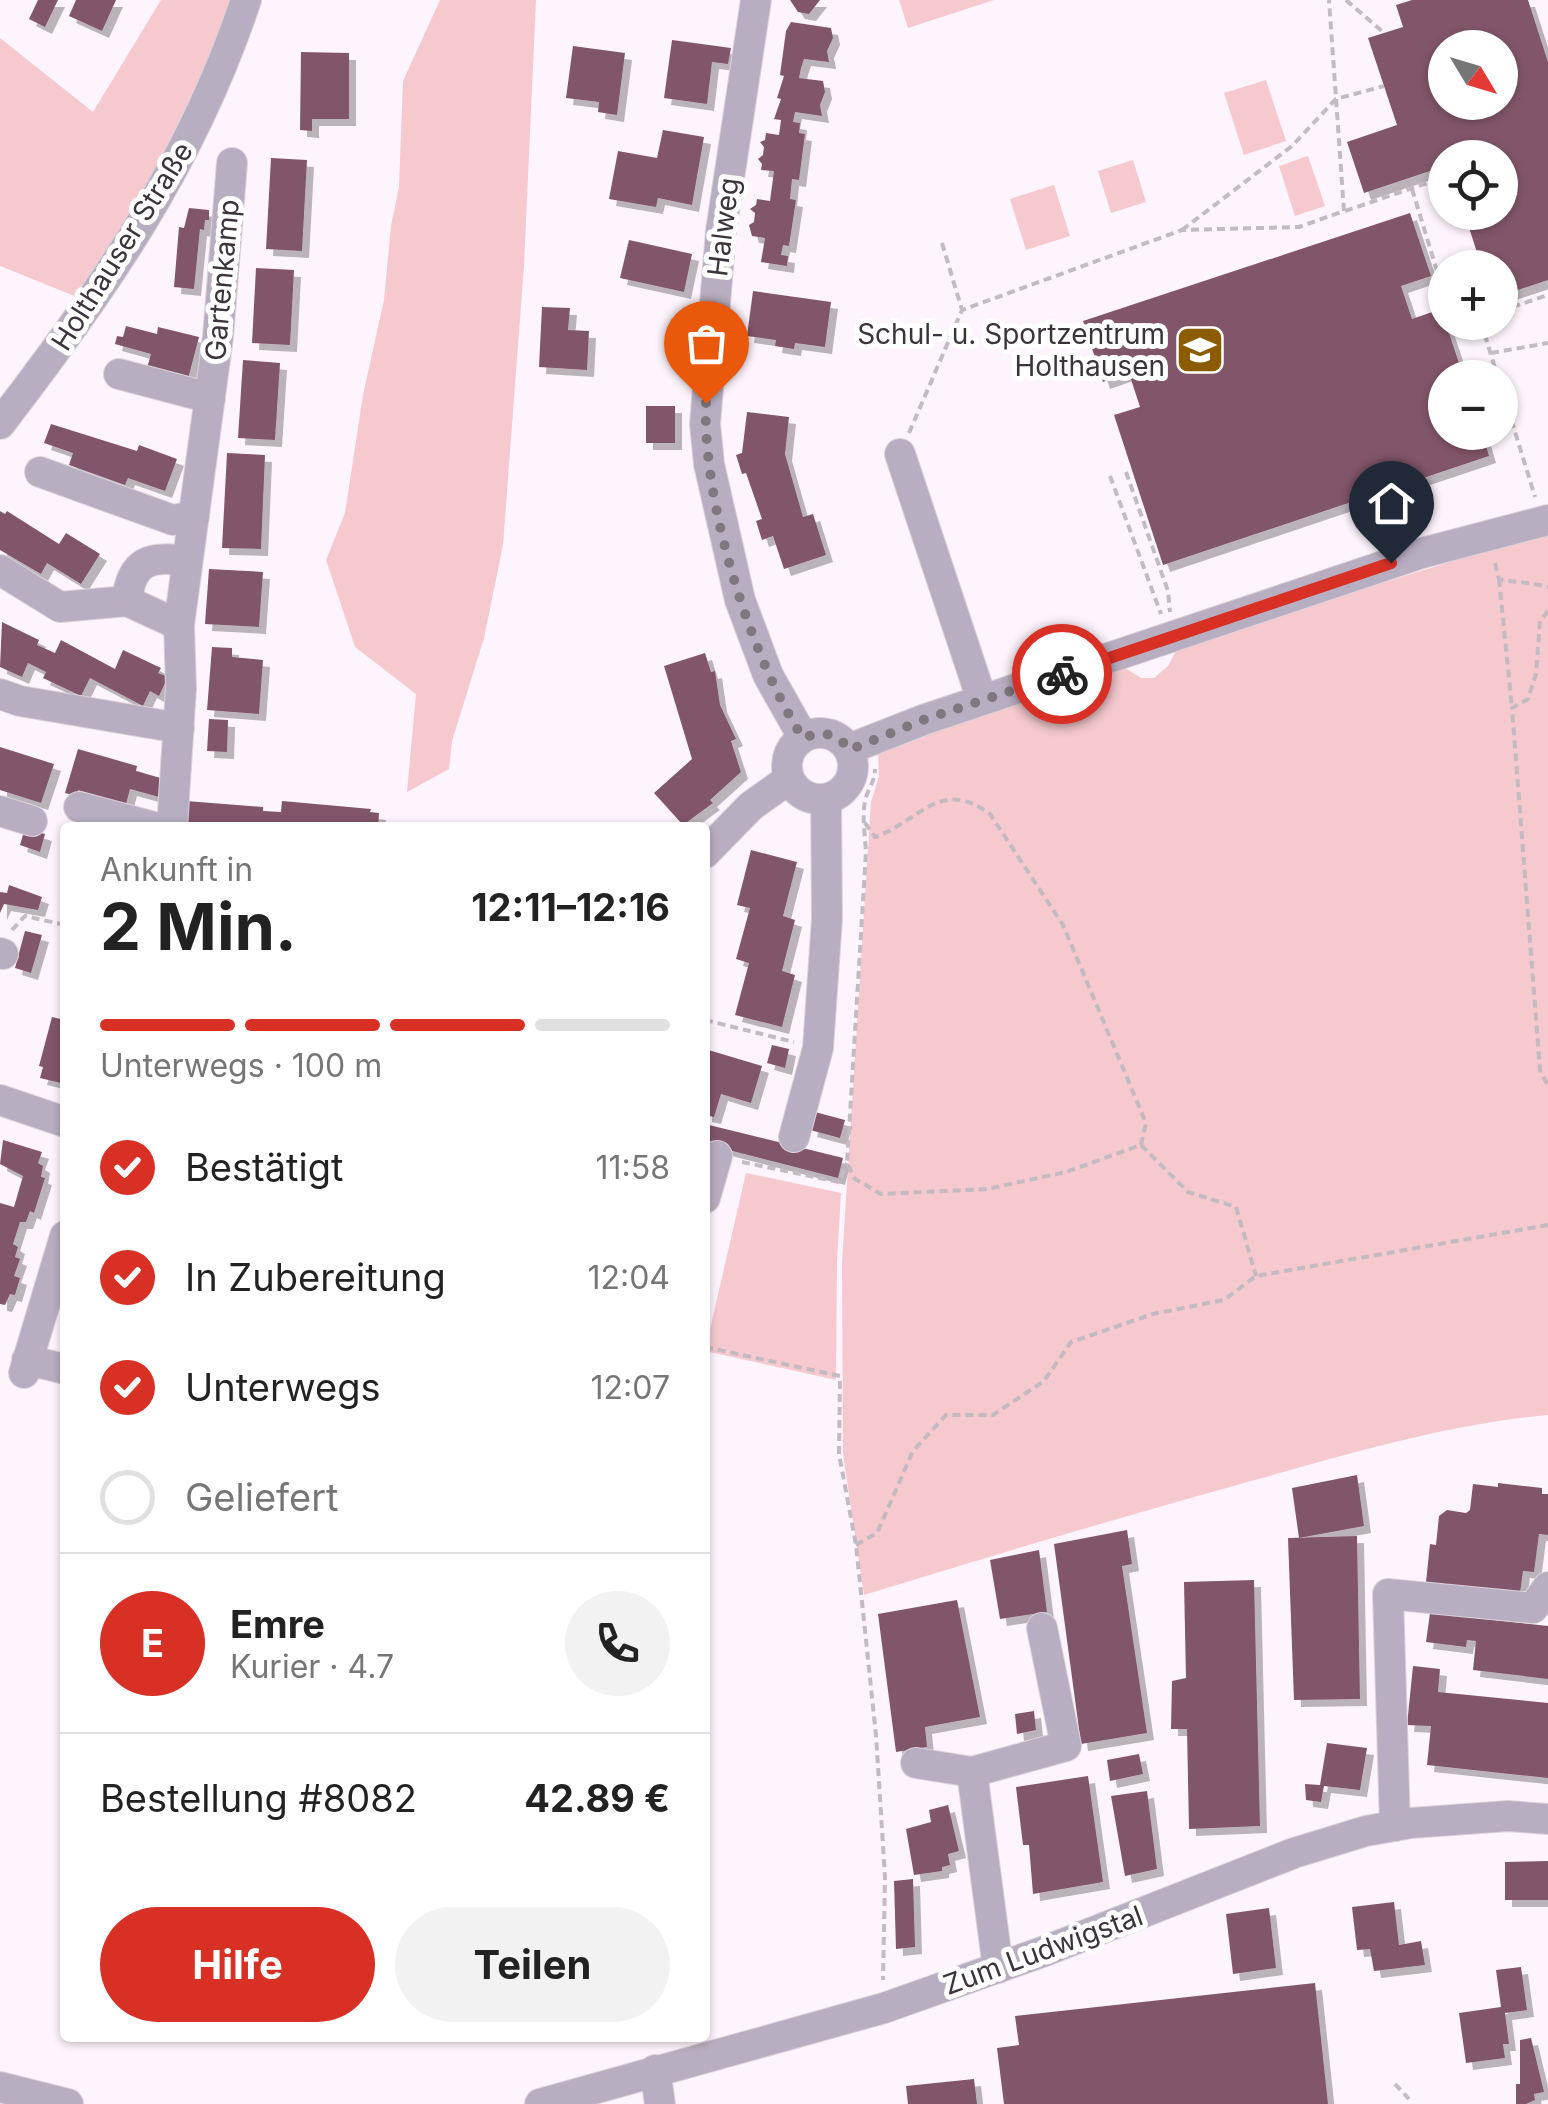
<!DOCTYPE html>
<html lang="de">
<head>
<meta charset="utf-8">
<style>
  body { margin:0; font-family:Inter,sans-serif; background:#f2f2f2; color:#222; height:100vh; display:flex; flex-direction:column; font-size:38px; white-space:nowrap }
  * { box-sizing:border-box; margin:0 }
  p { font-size:32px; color:#767676 }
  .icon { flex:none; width:55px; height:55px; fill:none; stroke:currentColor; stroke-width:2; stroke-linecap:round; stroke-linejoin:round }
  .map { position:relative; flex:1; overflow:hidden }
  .drawer { position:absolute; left:60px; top:822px; width:650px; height:1220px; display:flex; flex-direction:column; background:#fff; border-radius:10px; box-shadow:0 2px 8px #0004 }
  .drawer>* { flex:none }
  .needle { width:65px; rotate:128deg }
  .tools { position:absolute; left:1428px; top:30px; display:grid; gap:20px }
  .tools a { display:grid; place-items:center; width:90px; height:90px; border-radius:50%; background:#fff; box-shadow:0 2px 8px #0004; font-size:50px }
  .pin { position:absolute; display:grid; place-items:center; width:85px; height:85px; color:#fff; margin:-102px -42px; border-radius:50% 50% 50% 0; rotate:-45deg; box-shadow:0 0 10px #0007 }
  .pin .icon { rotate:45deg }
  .courier { position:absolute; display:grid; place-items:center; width:100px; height:100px; margin:-50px; border:8px solid #d93025; border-radius:50%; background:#fff; color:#222; box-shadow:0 2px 12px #0007 }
  .headline em { font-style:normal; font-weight:700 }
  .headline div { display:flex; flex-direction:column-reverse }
  .headline { display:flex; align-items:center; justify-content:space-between; height:170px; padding:0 40px }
  h1 { font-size:65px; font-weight:700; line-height:75px }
  .bar { display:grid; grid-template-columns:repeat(4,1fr); gap:15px 10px; align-content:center; height:120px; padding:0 40px }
  .bar i { height:12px; border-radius:8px; background:#e0e0e0 }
  .bar .active { background:#d93025 }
  .bar p { grid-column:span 4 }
  .line { display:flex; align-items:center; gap:25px; padding:0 40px; border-top:2px solid #e0e0e0 }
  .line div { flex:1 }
  .round { display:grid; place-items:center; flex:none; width:105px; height:105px; border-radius:52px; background:#f2f2f2 }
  ol { padding:0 40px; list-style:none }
  li { display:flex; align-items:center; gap:30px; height:110px }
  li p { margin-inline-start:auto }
  li .icon { padding:10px; border-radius:50%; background:#d93025; color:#fff; stroke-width:4 }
  li:last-child { color:#767676 }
  li i { width:55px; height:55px; border:5px solid #e0e0e0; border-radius:50% }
  .action { display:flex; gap:20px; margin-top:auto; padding:20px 40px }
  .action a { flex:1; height:115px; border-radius:60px; background:#d93025; color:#fff; font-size:40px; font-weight:700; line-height:115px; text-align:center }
  .action a+a { background:#f2f2f2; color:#222 }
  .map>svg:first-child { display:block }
  .green { fill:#f5c9ce }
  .building { fill:#82566b; fill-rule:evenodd; filter:url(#shadow) }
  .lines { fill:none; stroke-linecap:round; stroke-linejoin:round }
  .minor-casing { stroke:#dbd2da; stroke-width:32 }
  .path { stroke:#c3bac2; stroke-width:4; stroke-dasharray:8 5; stroke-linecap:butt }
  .minor { stroke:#b8aec1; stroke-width:30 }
  .done { stroke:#7f787f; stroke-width:10; stroke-dasharray:0 18 }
  .route { stroke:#d93025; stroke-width:12 }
  .labels { text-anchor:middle; stroke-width:10; stroke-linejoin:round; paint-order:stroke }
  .street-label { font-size:28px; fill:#3b353b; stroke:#fff }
  .poi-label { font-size:28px; fill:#3b353b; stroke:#fff; text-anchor:end }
</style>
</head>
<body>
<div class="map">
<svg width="1548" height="2104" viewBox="0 0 1548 2104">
  <defs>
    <filter id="shadow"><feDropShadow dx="7" dy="7" stdDeviation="0" flood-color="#0004"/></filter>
  </defs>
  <rect width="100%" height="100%" fill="#fef4fd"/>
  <g class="green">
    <polygon points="161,0 239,0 192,122 82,299 0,266 0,38 93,112"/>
    <polygon points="440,0 536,0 524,265 503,545 484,638 452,741 449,769 407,792 416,694 355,647 326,560 345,513 363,395 384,300 391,226 399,187 403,81"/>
    <polygon points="899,0 994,0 908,28"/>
    <polygon points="1266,80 1286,141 1244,155 1224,93"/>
    <polygon points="1308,156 1325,206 1295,216 1279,166"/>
    <polygon points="1133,160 1146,202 1111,213 1098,171"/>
    <polygon points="1054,185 1070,236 1026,250 1010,199"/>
    <path d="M1548,536v879c-100,9 -200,39 -297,66 -129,36 -258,74 -387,114l-21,-141 -1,-191 29,-461 8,-26 -1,-28 247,-80 16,10h13l14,-12 8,-15 52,-20 273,-85z"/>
    <polygon points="746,1173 841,1193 837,1261 836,1380 705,1351"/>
  </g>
  <g class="building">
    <polygon points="38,0 58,0 45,27 29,19"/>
    <polygon points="76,0 116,0 102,31 69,16"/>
    <polygon points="790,0 820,0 809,14 798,12"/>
    <path d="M1412,0h116l20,62v218l-48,16v-28h-18l-18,-56h36v-54h-55v8l-81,27 -17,-51 50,-17 -29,-87 35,-11 -7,-22zM1445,48h55v54h-55z"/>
    <polygon points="791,22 831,28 833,38 827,51 829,62 804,59 801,68 799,78 823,81 825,92 820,105 822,116 795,112 793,122 800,123 799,133 805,134 799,180 792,179 790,199 796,200 789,246 783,245 781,255 788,256 787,266 761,262 765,238 752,236 749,225 754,222 755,213 750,209 756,205 757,199 770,201 774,171 761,170 762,164 758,159 763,155 764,147 760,142 765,140 766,133 779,135 781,120 774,119 781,99 777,98 784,76 780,75 786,31"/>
    <polygon points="672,40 731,48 728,64 712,62 707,104 664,98"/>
    <polygon points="573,46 625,53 617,115 598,112 599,102 566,98"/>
    <polygon points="301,52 349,53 349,119 312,119 312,131 300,130"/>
    <polygon points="663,130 704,137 692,205 658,198 656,207 609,199 618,151 657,158"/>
    <polygon points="271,158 307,160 302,251 266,249"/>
    <polygon points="189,208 209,210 209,220 205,220 204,230 200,229 194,289 174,287 179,227 184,228"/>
    <polygon points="1410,213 1431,276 1401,286 1412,319 1441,309 1464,378 1445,378 1445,432 1482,432 1489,456 1163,565 1114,415 1140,407 1129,373 1103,382 1083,321"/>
    <polygon points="629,240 692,254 684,292 620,278"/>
    <polygon points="256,268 294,270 290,345 252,343"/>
    <polygon points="753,291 831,302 825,347 795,343 794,349 775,346 776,340 747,336"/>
    <polygon points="542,307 570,308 568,330 589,331 587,370 539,367"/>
    <polygon points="126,326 157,334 158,327 199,337 188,379 147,368 151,354 115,344 117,336 123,337"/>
    <polygon points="243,360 280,363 275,440 238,438"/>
    <rect x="646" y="406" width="29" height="37"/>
    <polygon points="747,412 789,417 785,454 803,517 813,514 826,555 784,569 773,536 762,540 756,521 762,519 746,473 742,474 736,455 742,453"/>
    <polygon points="51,424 137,451 139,445 177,459 165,491 128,478 125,485 69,465 73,453 44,443"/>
    <polygon points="227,453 265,455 261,549 222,548"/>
    <polygon points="0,511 5,514 7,511 59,544 66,533 100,554 81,584 47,563 41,574 0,550"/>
    <polygon points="209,569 263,572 259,627 205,624"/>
    <polygon points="2,622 39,640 37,645 55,653 61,640 115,669 123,650 161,668 158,673 168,677 159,696 150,691 143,706 90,678 81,696 43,678 46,672 28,663 22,677 0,667"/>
    <polygon points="212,647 232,648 232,657 263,660 259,714 207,710"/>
    <polygon points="705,653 711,672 715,671 720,705 736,739 731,741 741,772 710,800 713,803 683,825 654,793 692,759 664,666"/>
    <polygon points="209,719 228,720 227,752 207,751"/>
    <polygon points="0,747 54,764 41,803 0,790"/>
    <polygon points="78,749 137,766 136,771 164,779 159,797 130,789 125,808 94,799 95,795 78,790 77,796 65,793"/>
    <polygon points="186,801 263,807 263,811 281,812 282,801 371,809 370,812 379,813 378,828 183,828"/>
    <polygon points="25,828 45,834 40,852 20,845"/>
    <polygon points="751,850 797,862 783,916 795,920 782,971 795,975 782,1027 735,1015 749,963 736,959 750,908 737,905"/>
    <polygon points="9,885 42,897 38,910 4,904 0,913 0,892 7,893"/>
    <polygon points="25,931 42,935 31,973 15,968"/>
    <polygon points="52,1017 65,1020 65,1084 40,1078 43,1067 39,1066"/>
    <polygon points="772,1045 789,1049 785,1068 767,1063"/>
    <polygon points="705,1049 762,1066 751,1103 721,1094 714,1117 705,1115"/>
    <polygon points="815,1112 845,1120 840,1138 810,1130"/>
    <polygon points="705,1124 843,1158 838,1178 705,1144"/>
    <polygon points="3,1140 42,1152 38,1163 43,1166 41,1177 45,1178 34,1213 30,1211 26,1222 20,1222 13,1244 18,1247 15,1257 20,1259 14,1276 20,1278 15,1295 10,1294 5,1305 0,1304 0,1203 14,1207 23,1176 0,1164"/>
    <polygon points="1357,1475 1364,1526 1299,1538 1292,1488"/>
    <polygon points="1498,1483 1542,1488 1542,1494 1548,1494 1548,1535 1539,1534 1534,1572 1523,1571 1520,1593 1426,1582 1430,1544 1436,1545 1439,1516 1447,1510 1466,1513 1470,1510 1473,1484 1498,1487"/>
    <polygon points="1127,1530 1132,1564 1122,1566 1147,1733 1081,1744 1054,1544"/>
    <polygon points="1357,1536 1360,1699 1294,1700 1288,1538"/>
    <polygon points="1039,1550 1047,1612 1000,1619 990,1560"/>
    <polygon points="1254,1580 1260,1826 1189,1829 1187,1729 1171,1729 1172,1681 1186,1678 1184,1582"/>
    <polygon points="957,1600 980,1717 925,1727 927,1747 896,1752 878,1614"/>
    <polygon points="1430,1613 1548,1626 1548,1679 1473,1670 1476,1641 1467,1640 1466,1647 1426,1642"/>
    <polygon points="1413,1666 1440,1669 1438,1692 1548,1703 1548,1778 1427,1765 1431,1726 1407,1725"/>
    <polygon points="1034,1711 1036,1730 1017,1734 1015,1714"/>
    <polygon points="1327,1743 1367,1748 1360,1790 1324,1786 1321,1802 1306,1800 1305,1784 1320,1785"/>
    <polygon points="1139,1754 1143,1774 1110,1781 1107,1760"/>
    <polygon points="1088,1776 1103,1882 1033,1894 1029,1845 1023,1845 1016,1787"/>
    <polygon points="1147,1791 1157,1869 1125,1876 1111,1796"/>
    <polygon points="948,1805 959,1851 948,1854 950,1865 942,1867 942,1871 914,1875 906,1829 931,1822 929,1810"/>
    <polygon points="1548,1861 1548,1900 1505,1900 1505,1862"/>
    <polygon points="913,1879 915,1947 896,1949 894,1881"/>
    <polygon points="1394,1902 1399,1945 1421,1941 1425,1965 1374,1971 1370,1949 1357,1950 1352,1907"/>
    <polygon points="1269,1908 1276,1968 1233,1974 1226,1914"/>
    <polygon points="1521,1967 1527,2010 1505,2013 1509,2044 1503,2044 1505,2058 1466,2063 1459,2013 1501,2007 1496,1970"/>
    <polygon points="1315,1983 1328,2104 1004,2104 997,2048 1019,2045 1015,2016"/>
    <polygon points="1531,2038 1544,2092 1534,2094 1535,2100 1526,2104 1516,2104 1516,2084 1520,2084 1520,2040"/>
    <polygon points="974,2079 977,2104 908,2104 906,2086"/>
  </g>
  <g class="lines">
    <g class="minor-casing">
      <g id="minor">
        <polyline points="756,0 721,231 705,424 709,464 740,600 768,675 803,737"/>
        <polyline points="119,374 210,398"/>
        <path d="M0,424c104,-136 191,-259 246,-424"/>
        <polyline points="900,454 982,700"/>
        <polyline points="40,472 173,520 194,516"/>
        <polyline points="0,570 60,607 127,601"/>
        <path d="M179,625l-52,-24c4,-40 23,-46 59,-40"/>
        <polyline points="0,694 20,701 179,728"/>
        <circle cx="820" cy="766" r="33"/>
        <polyline points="849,749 923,720 1422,553 1548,520"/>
        <polyline points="79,807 158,828"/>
        <polyline points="0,811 32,821"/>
        <polyline points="172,828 181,688 179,625 218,337 232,163"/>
        <polyline points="705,853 751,806 789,779"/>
        <polyline points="0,953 3,954"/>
        <polyline points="0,1100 65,1122"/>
        <polyline points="794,1137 818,1048 827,919 826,799"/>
        <polyline points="705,1198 717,1156"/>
        <polyline points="27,1360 65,1369"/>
        <polyline points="24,1373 65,1236"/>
        <polyline points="916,1763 972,1772"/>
        <polyline points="1395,1826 1388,1594 1533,1608 1548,1587"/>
        <polyline points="998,1968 972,1772 1066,1746 1042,1628"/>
        <polyline points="655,2070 660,2104"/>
        <polyline points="0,2087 68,2104"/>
        <polyline points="540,2104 884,2008 1045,1951 1294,1853 1366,1831 1411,1823 1508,1816 1548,1819"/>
      </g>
    </g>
    <g class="path">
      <polyline points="1346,0 1384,33"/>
      <polyline points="1412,189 1445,297"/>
      <polyline points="1345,211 1445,177"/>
      <polyline points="1182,230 1292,146 1336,99 1384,86"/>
      <polyline points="942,243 962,310"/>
      <polyline points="1500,311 1548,295"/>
      <polyline points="1481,322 1498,378"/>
      <polyline points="1448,328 1466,322"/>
      <polyline points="1491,353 1548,343"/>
      <polyline points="1500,383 1535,497"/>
      <polyline points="909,433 962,310 1182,230 1299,227 1344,211 1329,0"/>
      <polyline points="1126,472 1168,591 1170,612"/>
      <polyline points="1110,476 1161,614"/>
      <path d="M1495,563l4,16c17,4 32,3 49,8"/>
      <polyline points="1499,579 1512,708"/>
      <polyline points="1548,611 1540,621 1536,674 1528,699 1512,708 1540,1070 1548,1086"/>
      <path d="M865,823l10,14c45,-16 65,-60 115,-23l73,111 83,198 -5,22 -75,27 -79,17 -106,5 -26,-15 -8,-16 19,-311c-1,-16 -4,-36 -1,-51 3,-13 10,-19 10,-32"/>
      <polyline points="12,930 25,916 65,925"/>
      <polyline points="705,1020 794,1042"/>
      <polyline points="1141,1145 1188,1192 1236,1207 1256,1276"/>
      <polyline points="742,1162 839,1182 847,1163"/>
      <polyline points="705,1347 840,1376 839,1454 856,1545 876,1735 885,1877 883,1980"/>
      <polyline points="856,1545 877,1533 913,1451 946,1415 993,1415 1044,1381 1071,1342 1153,1314 1224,1300 1256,1276 1548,1225"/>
      <polyline points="1395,2084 1409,2099"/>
    </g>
    <use href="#minor" class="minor"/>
  </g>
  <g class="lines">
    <path class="done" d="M706,403c-4,97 44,254 97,335 18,-7 35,-6 46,12l74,-30 139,-46"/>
    <polyline class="route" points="1062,674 1391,563"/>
  </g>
  <defs>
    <g id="school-square" transform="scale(2.5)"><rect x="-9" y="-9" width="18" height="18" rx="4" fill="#8c5c05" stroke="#fff"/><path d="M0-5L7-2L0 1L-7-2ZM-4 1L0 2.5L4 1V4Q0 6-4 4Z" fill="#fff"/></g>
  </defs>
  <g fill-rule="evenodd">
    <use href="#school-square" x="1200" y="350"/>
  </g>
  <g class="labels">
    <g class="street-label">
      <text transform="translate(723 227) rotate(-83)" y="10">Halweg</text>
      <text transform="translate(122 246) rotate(-58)" y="10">Holthauser Straße</text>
      <text transform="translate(222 280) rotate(-85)" y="10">Gartenkamp</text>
      <text transform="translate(1043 1950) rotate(-20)" y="10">Zum Ludwigstal</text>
    </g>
    <g class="poi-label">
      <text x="1165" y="344">Schul- u. Sportzentrum<tspan x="1165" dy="32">Holthausen</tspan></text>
    </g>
  </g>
</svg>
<div class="tools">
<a><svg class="needle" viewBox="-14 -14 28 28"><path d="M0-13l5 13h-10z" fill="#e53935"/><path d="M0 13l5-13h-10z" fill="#767676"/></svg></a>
<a><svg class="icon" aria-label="locate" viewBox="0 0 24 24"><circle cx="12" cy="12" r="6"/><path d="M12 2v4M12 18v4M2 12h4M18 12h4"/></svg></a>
<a>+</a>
<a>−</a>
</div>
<div class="pin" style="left:706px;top:403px;background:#ea580c"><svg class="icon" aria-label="bag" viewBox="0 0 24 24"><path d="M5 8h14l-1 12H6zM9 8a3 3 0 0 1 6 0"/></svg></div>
<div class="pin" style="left:1391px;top:563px;background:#1f2937"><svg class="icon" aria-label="home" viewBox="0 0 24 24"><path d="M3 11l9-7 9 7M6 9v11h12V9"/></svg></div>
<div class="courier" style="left:1062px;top:674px"><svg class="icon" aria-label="bike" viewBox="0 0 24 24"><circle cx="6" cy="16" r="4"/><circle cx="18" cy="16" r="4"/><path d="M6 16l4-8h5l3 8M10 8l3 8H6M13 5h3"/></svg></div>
<section class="drawer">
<div class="headline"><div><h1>2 Min.</h1><p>Ankunft in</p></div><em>12:11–12:16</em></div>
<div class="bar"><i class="active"></i><i class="active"></i><i class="active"></i><i></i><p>Unterwegs · 100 m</p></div>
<ol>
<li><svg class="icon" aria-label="check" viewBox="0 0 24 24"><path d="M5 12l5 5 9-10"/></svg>Bestätigt<p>11:58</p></li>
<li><svg class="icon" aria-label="check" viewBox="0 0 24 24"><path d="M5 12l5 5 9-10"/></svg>In Zubereitung<p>12:04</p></li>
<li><svg class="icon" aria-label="check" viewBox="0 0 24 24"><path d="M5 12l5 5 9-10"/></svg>Unterwegs<p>12:07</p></li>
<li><i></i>Geliefert</li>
</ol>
<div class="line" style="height:180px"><b class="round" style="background:#d93025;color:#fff">E</b><div><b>Emre</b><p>Kurier · 4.7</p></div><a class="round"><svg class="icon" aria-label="phone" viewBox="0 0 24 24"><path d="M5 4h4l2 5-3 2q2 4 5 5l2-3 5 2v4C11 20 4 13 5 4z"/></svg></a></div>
<div class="line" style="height:130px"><div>Bestellung #8082</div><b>42.89 €</b></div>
<div class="action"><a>Hilfe</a><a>Teilen</a></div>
</section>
</div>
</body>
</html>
